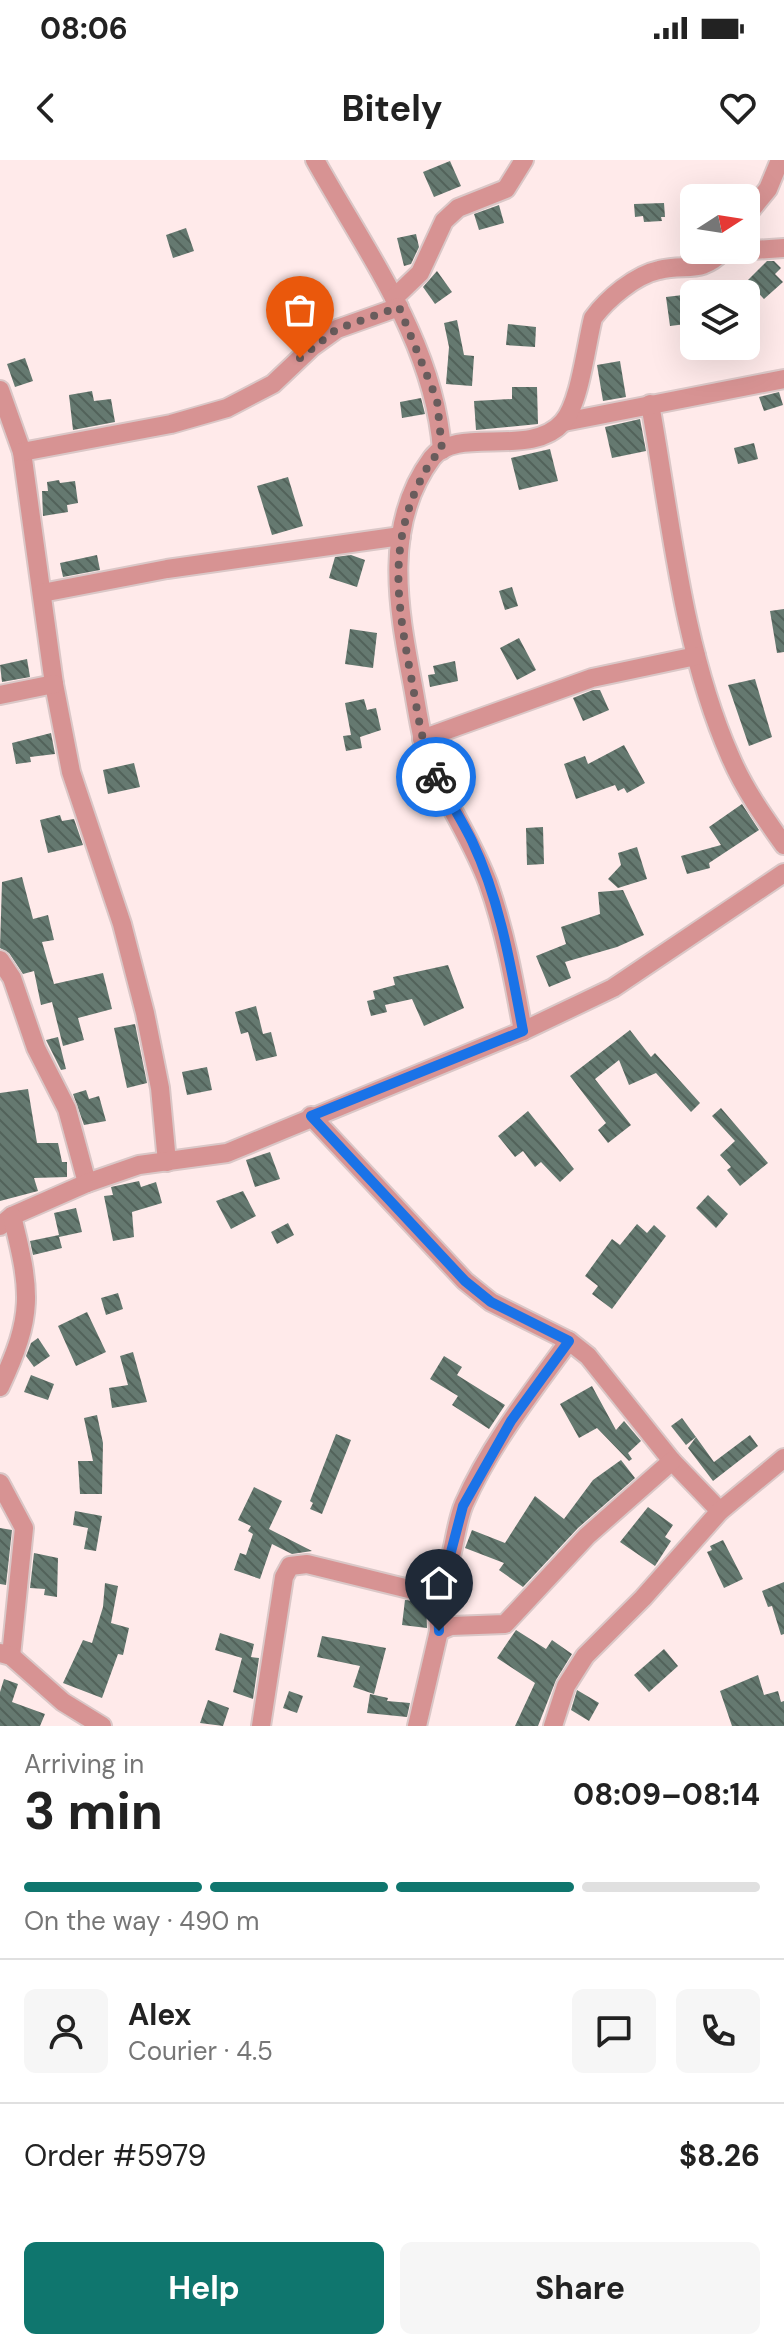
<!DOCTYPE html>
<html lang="en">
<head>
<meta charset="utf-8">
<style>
  body { margin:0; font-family:"DM Sans",sans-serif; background:#f6f6f6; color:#222; height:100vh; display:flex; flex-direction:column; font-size:30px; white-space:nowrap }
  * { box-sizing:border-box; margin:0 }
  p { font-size:26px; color:#767676 }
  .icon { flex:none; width:44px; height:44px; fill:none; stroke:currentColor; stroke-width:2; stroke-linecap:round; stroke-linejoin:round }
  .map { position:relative; height:1566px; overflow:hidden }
  .panel { display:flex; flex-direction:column; background:#fff; flex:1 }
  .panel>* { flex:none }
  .needle { width:52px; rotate:78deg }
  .fabs { position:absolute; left:680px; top:24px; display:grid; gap:16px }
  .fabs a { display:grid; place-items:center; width:80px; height:80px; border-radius:12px; background:#fff; box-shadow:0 8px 32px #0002; font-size:40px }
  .pin { position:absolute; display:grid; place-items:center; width:68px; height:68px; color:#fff; margin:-82px -34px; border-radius:50% 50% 50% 0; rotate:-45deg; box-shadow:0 0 8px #0007 }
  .pin .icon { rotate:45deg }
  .courier { position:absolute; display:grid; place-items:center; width:80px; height:80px; margin:-40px; border:6px solid #1a73e8; border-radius:50%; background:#fff; color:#222; box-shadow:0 2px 10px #0007 }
  .overview em { font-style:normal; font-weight:700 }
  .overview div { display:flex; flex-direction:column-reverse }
  .overview { display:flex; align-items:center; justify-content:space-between; height:136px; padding:0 24px }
  h1 { font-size:52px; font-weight:700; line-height:60px }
  .bar { display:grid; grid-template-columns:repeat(4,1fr); gap:12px 8px; align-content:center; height:96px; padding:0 24px }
  .bar i { height:10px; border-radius:6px; background:#e0e0e0 }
  .bar .on { background:#0f766e }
  .bar p { grid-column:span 4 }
  .line { display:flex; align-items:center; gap:20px; padding:0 24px; border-top:2px solid #e0e0e0 }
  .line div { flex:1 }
  .round { display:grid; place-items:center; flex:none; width:84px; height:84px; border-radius:12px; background:#f6f6f6 }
  .action { display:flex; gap:16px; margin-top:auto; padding:16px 24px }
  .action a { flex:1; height:92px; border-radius:12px; background:#0f766e; color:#fff; font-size:32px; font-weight:700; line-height:92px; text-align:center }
  .action a+a { background:#f6f6f6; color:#222 }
  .status { display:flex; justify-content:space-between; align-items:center; height:56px; padding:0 40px; background:#fff; direction:ltr }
  .status svg { height:22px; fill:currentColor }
  header { display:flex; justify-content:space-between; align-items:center; height:104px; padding:0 24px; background:#fff; font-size:36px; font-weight:700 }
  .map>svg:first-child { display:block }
  .building { fill:url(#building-back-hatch) }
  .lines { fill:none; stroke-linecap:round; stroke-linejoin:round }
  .minor-casing { stroke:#dac7c7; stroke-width:22 }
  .minor { stroke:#d79393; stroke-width:18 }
  .done { stroke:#695c5c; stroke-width:8; stroke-dasharray:0 14.4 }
  .route { stroke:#1a73e8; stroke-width:10 }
</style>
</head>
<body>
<div class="status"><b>08:06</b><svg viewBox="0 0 49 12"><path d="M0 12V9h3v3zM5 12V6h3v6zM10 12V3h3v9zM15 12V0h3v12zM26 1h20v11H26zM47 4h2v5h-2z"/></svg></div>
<header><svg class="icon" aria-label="back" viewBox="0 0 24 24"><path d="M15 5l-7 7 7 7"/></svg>Bitely<svg class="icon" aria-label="heart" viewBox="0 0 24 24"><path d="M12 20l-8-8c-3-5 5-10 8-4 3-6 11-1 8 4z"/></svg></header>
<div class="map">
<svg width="784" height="1566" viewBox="0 0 784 1566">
  <defs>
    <pattern id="building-back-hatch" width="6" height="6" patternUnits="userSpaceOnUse" patternTransform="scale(2)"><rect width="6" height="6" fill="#657970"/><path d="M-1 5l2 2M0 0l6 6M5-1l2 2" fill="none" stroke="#52625a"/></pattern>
  </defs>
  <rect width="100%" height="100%" fill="#ffeaea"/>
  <g class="building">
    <polygon points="450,1 461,26 434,37 423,12"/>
    <polygon points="664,43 665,57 661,57 662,61 644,62 643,56 635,57 634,44"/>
    <polygon points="499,45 504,63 479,70 474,54"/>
    <polygon points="186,68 194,91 173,98 166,75"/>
    <polygon points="416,74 419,87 411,104 404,106 397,78"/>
    <polygon points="767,101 774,101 781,108 775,114 783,122 764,139 747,121"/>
    <polygon points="437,111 452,132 435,144 423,127"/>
    <polygon points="691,134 694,163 670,166 666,137"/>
    <polygon points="457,160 464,195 474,196 472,226 446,224 449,187 444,163"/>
    <polygon points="508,164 536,167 535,187 506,185"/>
    <polygon points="25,198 33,221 15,227 7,204"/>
    <polygon points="620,201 626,237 603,241 597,205"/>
    <polygon points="512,227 537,227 538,264 476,270 474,241 512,239"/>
    <polygon points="92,231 94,241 111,239 115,262 73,270 69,235"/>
    <polygon points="779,232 783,245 764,251 759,237"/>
    <polygon points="421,238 425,254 402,258 400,242"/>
    <polygon points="640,259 646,291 612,298 605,267"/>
    <polygon points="754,283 758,299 738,304 734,288"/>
    <polygon points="550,289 558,321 519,330 511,298"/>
    <polygon points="288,317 303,366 272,375 257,326"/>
    <polygon points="59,320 60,323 75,321 78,343 67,345 68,352 43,356 42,331 48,331 47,322"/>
    <polygon points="97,395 100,410 63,417 60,403"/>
    <polygon points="351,395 365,400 357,427 329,418 335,397"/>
    <polygon points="512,427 518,446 505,450 499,431"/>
    <polygon points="784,449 784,492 777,493 770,451"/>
    <polygon points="350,469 377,473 373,508 345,504"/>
    <polygon points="519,478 536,510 517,520 500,488"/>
    <polygon points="27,499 30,517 2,522 0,505"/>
    <polygon points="455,501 458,521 430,527 428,515 435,514 433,506"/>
    <polygon points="755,519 772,577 749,586 728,525"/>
    <polygon points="593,530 600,530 609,550 583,561 573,538"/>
    <polygon points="364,539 367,550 376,548 381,570 360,577 362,588 346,591 343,576 351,575 345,543"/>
    <polygon points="51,573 55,594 30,597 31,602 16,604 12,583"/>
    <polygon points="624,585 645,623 627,633 624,628 618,631 615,625 576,639 564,604 585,596 588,604"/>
    <polygon points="134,603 140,627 108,634 103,610"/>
    <polygon points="742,644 759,670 709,703 710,708 687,714 681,696 721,685 709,667"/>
    <polygon points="60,655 62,661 74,659 83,685 48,693 40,660"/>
    <polygon points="543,667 544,704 527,705 526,668"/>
    <polygon points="637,687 647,719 618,728 608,719 621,705 618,693"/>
    <polygon points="22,717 33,759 48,755 54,780 42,782 54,824 103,813 112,849 78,858 84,880 63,886 52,842 41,845 34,811 23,814 9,793 0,788 2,722"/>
    <polygon points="623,730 644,775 617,787 565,802 571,818 549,827 536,796 566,784 561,767 600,754 598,732"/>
    <polygon points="448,805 464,848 424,866 412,839 385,845 387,852 371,856 367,841 375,839 373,831 395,825 393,817"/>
    <polygon points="256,846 263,874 271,872 277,896 256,901 248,872 241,874 235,852"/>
    <polygon points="135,864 147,923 127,928 114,868"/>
    <polygon points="630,870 651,897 655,893 700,943 691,952 656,913 629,925 619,900 595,919 631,965 608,983 598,970 606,963 570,916"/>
    <polygon points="58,877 66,909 61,910 46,880"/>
    <polygon points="207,907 212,930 187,935 182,912"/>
    <polygon points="28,929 37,983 58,983 62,1002 67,1002 67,1017 34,1018 38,1031 0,1041 0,933"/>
    <polygon points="86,930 89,939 99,936 106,961 84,965 73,934"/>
    <polygon points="721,948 768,1003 740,1026 727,1010 731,1007 720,995 735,981 712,956"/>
    <polygon points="528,951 574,1009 560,1022 541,1002 535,1007 523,991 515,997 498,976"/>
    <polygon points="270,992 280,1019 255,1027 246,1000"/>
    <polygon points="139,1021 141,1027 156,1022 162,1043 132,1052 134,1077 113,1081 104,1036 113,1035 111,1027"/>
    <polygon points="243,1031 256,1056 231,1069 216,1041"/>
    <polygon points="708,1035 728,1054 716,1068 696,1048"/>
    <polygon points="76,1048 82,1072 59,1077 62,1088 33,1095 30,1081 59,1075 54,1053"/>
    <polygon points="288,1063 294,1075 277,1084 271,1072"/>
    <polygon points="637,1064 647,1073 654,1065 666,1076 612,1149 592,1134 598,1126 585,1116 612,1079 620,1085"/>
    <polygon points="118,1133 123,1149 106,1155 101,1138"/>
    <polygon points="87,1152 106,1192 76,1206 58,1166"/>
    <polygon points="38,1178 50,1196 34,1207 26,1196 31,1183"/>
    <polygon points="133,1192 147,1242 112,1248 109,1228 128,1225 120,1196"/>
    <polygon points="444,1196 462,1207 457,1215 505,1245 489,1269 452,1245 458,1236 430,1219"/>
    <polygon points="31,1215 54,1224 48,1240 24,1232"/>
    <polygon points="592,1226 616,1270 624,1261 641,1281 628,1293 632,1299 629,1301 597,1268 579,1278 560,1244"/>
    <polygon points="97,1255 103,1283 102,1334 80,1334 78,1301 93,1301 84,1258"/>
    <polygon points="682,1258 696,1277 686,1285 671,1266"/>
    <polygon points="336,1274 351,1280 322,1354 310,1349 313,1343 310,1341"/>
    <polygon points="750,1275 758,1286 713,1321 688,1288 696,1277 714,1302"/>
    <polygon points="621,1300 635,1318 578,1368 523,1427 499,1410 504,1403 465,1388 472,1370 505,1383 535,1336 564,1359 593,1320"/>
    <polygon points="254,1327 282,1341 269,1369 312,1391 292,1394 272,1384 260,1419 234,1410 240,1393 246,1395 253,1374 248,1371 251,1366 238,1360"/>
    <polygon points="648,1347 673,1365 665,1377 671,1381 655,1406 620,1382"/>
    <polygon points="75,1351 102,1356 96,1391 84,1389 88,1368 73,1365"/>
    <polygon points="0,1368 12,1370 6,1425 0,1424"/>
    <polygon points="723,1380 743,1419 724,1428 707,1392 712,1390 710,1386"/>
    <polygon points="34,1393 58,1398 57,1437 44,1435 45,1429 30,1428"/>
    <polygon points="784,1422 784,1474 781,1475 772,1446 768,1447 762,1431"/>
    <polygon points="105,1423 118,1426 111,1463 129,1468 123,1495 118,1494 102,1538 63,1523 83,1480 92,1483 103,1447"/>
    <polygon points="453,1425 469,1432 463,1447 450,1442"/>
    <polygon points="405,1440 426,1441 427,1468 402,1465"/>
    <polygon points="516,1470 546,1489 552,1480 572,1494 556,1520 538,1566 515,1566 535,1523 497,1498"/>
    <polygon points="220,1473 254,1484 251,1497 259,1498 253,1539 233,1532 242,1498 215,1490"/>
    <polygon points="322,1476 386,1488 374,1534 353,1527 360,1506 317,1497"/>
    <polygon points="664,1489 678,1506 649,1532 634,1515"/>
    <polygon points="758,1515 764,1535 778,1531 781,1542 784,1541 784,1566 732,1566 720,1531"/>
    <polygon points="4,1519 18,1524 12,1542 45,1554 40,1566 0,1566 0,1532"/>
    <polygon points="577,1530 599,1543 589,1561 571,1550"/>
    <polygon points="289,1531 303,1536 297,1553 283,1548"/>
    <polygon points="370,1534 388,1538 387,1541 410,1543 407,1557 367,1553"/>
    <polygon points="208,1540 229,1548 223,1566 200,1563"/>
  </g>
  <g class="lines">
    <g class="minor-casing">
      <g id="minor">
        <path d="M315,0c51,92 119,182 127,290"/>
        <polyline points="746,56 768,29 780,0"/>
        <polyline points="722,92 784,88"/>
        <polyline points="394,138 420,113 444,61 458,48 506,29 524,0"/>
        <polyline points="0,230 22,292 54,524 71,612 122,764 145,853 160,928 167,1002"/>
        <path d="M650,244c21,116 32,243 80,352 14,33 34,61 54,89"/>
        <polyline points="564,262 784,219"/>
        <polyline points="22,292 171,264 227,248 273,224 312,187 337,169 399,147"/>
        <polyline points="42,433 167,409 401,376"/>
        <polyline points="0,535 54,524"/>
        <polyline points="422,579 592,518 696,496"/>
        <polyline points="0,800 12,818 36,888 67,949 87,1023"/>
        <path d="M523,871c-9,-50 -18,-100 -35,-148 -14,-38 -36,-71 -53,-108 -14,-30 -17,-63 -23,-94 -14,-74 -29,-157 20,-223 25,-33 99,1 131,-36 17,-19 23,-77 30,-104 14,-19 42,-43 66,-48 28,-7 42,5 65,-20"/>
        <polyline points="311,956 465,1121 491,1142 569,1181 588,1196 672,1301 720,1351"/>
        <polyline points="0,1066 12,1056 87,1023 139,1005 227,993 523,871 613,828 784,713"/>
        <path d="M0,1227c34,-72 31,-95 12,-171"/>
        <polyline points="0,1323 24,1368 11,1496"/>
        <polyline points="439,1471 451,1466 505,1464 587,1376 672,1301"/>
        <polyline points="0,1493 11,1496 63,1542 102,1566"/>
        <path d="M261,1566l23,-149 6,-11 17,-2 106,26 24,-3c18,-22 16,-57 27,-83 26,-59 67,-111 105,-163"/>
        <polyline points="417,1566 439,1471 437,1427"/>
        <polyline points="553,1566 566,1526 585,1496 643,1438 720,1351 784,1298"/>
      </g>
    </g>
    <use href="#minor" class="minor"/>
  </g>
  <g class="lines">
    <path class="done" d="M300,198l37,-29 62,-22 38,93 5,50c-12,9 -17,22 -24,35 -31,69 -19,126 -6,197 6,32 10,65 24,95"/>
    <path class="route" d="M436,617c12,21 25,42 36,64 28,59 39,126 51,190l-212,85 154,165 26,21 78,39 -58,80 -48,85 -16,61 -10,20 2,44"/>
  </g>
</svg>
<div class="fabs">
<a><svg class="needle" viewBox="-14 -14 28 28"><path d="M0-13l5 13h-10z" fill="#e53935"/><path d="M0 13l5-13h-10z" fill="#767676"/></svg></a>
<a><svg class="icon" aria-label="layers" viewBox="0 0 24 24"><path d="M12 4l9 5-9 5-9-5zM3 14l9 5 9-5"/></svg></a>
</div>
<div class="pin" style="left:300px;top:198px;background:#ea580c"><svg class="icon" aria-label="bag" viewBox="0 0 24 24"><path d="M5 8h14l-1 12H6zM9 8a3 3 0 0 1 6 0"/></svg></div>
<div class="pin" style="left:439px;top:1471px;background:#1f2937"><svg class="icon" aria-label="home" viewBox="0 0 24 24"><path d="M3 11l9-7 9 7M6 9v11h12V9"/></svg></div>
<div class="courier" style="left:436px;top:617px"><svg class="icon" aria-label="bike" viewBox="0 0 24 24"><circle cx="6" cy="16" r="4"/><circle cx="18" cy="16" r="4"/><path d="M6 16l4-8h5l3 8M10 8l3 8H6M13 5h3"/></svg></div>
</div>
<section class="panel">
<div class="overview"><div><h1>3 min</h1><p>Arriving in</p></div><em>08:09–08:14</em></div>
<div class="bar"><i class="on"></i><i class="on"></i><i class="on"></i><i></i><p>On the way · 490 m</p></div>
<div class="line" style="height:144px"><a class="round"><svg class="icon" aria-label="person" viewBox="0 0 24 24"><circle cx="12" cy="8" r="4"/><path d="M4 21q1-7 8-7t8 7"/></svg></a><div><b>Alex</b><p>Courier · 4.5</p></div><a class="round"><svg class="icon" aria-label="chat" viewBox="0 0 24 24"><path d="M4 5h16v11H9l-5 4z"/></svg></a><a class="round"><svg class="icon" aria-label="phone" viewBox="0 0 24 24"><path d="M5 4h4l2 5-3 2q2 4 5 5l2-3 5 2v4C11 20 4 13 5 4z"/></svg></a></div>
<div class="line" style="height:104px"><div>Order #5979</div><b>$8.26</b></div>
<div class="action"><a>Help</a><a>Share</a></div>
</section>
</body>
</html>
